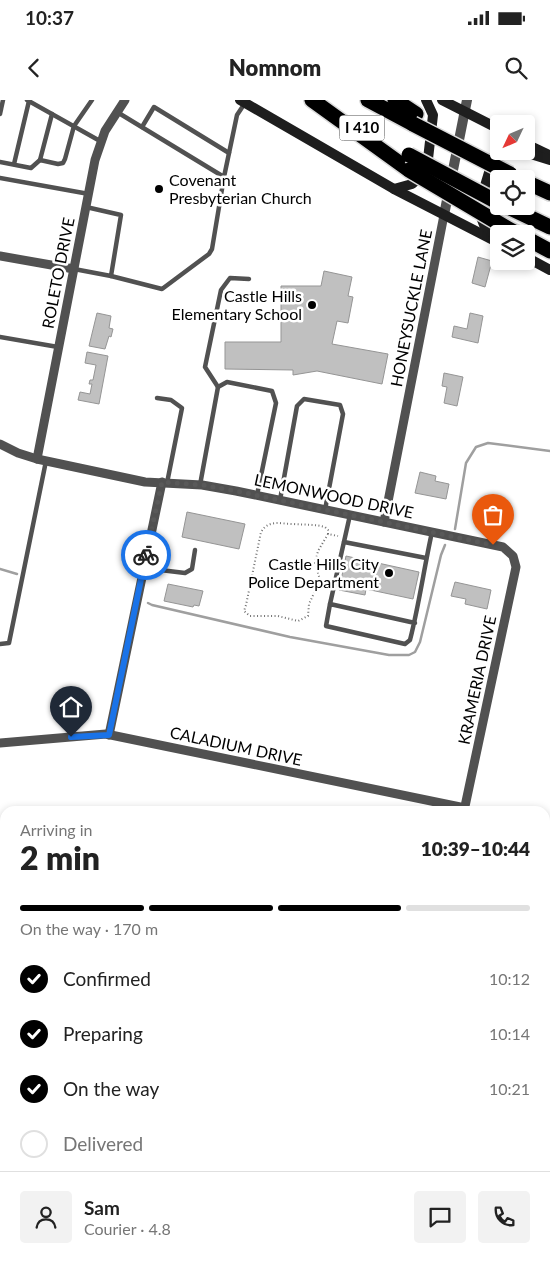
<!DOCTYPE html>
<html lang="en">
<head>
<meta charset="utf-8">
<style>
  body { margin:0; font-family:Lato,sans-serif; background:#f2f2f2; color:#222; height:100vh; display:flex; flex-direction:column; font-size:19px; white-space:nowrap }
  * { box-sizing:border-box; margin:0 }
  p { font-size:16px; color:#767676 }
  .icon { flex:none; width:28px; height:28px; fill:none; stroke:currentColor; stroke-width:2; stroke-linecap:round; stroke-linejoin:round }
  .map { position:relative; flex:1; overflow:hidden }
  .sheet { position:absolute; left:0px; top:706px; width:550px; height:466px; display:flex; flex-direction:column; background:#fff; border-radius:15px 15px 0 0; box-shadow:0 2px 8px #0003 }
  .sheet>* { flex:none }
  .needle { width:32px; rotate:226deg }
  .controls { position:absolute; left:490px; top:15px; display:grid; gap:10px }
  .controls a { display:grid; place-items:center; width:45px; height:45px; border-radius:5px; background:#fff; box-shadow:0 2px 8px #0003; font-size:25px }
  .pin { position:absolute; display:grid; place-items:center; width:42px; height:42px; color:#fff; margin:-51px -21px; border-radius:50% 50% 50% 0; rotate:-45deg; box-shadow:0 0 5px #0007 }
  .pin .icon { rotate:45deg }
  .courier { position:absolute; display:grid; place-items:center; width:50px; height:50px; margin:-25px; border:4px solid #1a73e8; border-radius:50%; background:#fff; color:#222; box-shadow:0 1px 6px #0007 }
  .head em { font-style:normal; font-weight:800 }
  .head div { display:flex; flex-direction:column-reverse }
  .head { display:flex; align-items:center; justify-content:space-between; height:85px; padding:0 20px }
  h1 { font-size:32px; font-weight:800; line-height:38px }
  .bar { display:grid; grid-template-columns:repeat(4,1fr); gap:8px 5px; align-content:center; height:60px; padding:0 20px }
  .bar i { height:6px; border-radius:4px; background:#e0e0e0 }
  .bar .selected { background:#000 }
  .bar p { grid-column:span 4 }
  .line { display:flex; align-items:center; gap:12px; padding:0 20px; border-top:1px solid #e0e0e0 }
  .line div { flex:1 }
  .round { display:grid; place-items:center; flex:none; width:52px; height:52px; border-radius:5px; background:#f2f2f2 }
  ol { padding:0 20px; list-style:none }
  li { display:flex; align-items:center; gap:15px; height:55px }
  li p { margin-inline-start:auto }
  li .icon { padding:5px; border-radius:50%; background:#000; color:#fff; stroke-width:4 }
  li:last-child { color:#767676 }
  li i { width:28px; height:28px; border:2px solid #e0e0e0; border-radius:50% }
  .status { display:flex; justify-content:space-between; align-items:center; height:35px; padding:0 25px; background:#fff; direction:ltr }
  .status svg { height:14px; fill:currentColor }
  header { display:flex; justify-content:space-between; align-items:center; height:65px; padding:0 20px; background:#fff; font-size:22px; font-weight:800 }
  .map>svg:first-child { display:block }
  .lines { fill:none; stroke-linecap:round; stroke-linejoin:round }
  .stream { stroke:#9f9f9f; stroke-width:2.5 }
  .building { fill:#c0c0c0; stroke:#959595 }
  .motorway-casing { stroke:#dbdbdb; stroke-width:18 }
  .path { stroke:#737373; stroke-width:2; stroke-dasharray:1 2.5; stroke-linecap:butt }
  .service { stroke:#515151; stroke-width:4.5 }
  .minor { stroke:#515151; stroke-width:9 }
  .tertiary { stroke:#515151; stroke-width:10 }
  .secondary { stroke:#1e1e1e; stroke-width:10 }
  .motorway { stroke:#000; stroke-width:15 }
  .motorway-bridge-casing { stroke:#dbdbdb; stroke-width:18; stroke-linecap:butt }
  .motorway-bridge { stroke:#000; stroke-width:15 }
  .done { stroke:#595959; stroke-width:5; stroke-dasharray:0 9 }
  .route { stroke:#1a73e8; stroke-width:6 }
  .poi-dot { fill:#000; stroke:#fff; stroke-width:2 }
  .labels { text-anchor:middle; stroke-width:5; stroke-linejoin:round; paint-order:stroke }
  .shield { fill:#fff; stroke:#4c4c4c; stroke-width:1 }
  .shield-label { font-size:15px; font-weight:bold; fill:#000 }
  .poi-label { font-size:16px; fill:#000; stroke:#fff; text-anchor:end }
  .street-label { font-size:16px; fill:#000; stroke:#fff }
</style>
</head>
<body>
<div class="status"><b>10:37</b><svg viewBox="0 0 49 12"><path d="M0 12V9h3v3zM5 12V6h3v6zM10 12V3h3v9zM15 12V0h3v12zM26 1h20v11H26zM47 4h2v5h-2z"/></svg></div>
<header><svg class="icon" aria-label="back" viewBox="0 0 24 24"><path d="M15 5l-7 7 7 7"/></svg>Nomnom<svg class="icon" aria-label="search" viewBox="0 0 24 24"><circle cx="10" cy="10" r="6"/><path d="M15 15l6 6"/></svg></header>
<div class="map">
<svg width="550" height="1172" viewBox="0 0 550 1172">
  <rect width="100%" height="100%" fill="#fff"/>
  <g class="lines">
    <g class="stream">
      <polyline points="455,429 466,363 476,347 488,343 550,351"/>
      <polyline points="0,469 17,474"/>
      <polyline points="148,503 152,505 290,537 389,555 409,555 415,552 420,542 441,455 445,445"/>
      <polyline points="0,1000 5,1002"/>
      <polyline points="329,1168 351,1171 373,1168"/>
    </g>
  </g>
  <g class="building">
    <polygon points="478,157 492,161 485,187 472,183"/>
    <polygon points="324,171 352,177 348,196 353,197 348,223 337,221 332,244 388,254 382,284 317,271 293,275 293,270 225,269 225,242 281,242 281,186 321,186"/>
    <polygon points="97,213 111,216 109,228 113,229 111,237 109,236 105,249 89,246"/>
    <polygon points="470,213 483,216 478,243 452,237 454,226 467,229"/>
    <polygon points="87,252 108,256 99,304 78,300 80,292 90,294 92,284 89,284 90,280 93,280 96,265 85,263"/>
    <polygon points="444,273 463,277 457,306 444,303 447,287 442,286"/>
    <polygon points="420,372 436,376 435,381 449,384 446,399 415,393"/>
    <polygon points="187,412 245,424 239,449 182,437"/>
    <polygon points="346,456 419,472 413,499 366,489 365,495 339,490"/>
    <polygon points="455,482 491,490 487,509 465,504 466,499 451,496"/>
    <polygon points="168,484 203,491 199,506 194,505 193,507 164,501"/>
  </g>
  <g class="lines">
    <g class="motorway-casing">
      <g id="motorway">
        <polyline points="312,0 409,70"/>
        <polyline points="368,0 413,24"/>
        <polyline points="395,0 416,14"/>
        <polyline points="526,82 550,93"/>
        <polyline points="506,106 550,127"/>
        <polyline points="505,127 518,134"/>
        <polyline points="526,138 550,151"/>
      </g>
    </g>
    <path class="path" d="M328,434l-10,17 -3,12 5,17 -11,24 -1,12 -10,5 -20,-5h-28l-6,-5 2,-6 15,-73c8,-13 20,-8 32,-8 12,1 21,0 32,3l3,3v4l10,2"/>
    <g class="service">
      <polyline points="27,0 100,41"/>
      <polyline points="117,12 224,77 237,15 245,3"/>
      <polyline points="0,14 3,0"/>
      <polyline points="142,27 154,7 229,53"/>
      <polyline points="40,60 52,14"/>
      <polyline points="0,62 31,68 40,60 58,64 63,63 65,59 74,26 92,0"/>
      <polyline points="14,64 29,1"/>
      <polyline points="0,78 89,94"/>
      <polyline points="74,169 111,176 121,115 86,107"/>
      <polyline points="111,176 162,189 209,154 212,149 224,77"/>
      <polyline points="0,237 58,247"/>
      <polyline points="218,287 205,267 221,190 230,178 249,179"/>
      <polyline points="157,298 171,300 182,308 167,383"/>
      <polyline points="200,385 218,287 227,282 272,291 276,303 257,395"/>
      <polyline points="280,400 297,306 304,299 340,305 343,314 325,410"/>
      <polyline points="344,442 426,458"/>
      <polyline points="144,468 185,473 192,469 195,450"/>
      <polyline points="330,504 350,415"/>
      <path d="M415,523l-85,-19 -4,22 79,18 5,-4c9,-35 14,-72 22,-108"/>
      <polyline points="0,544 9,543 46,361"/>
    </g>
    <g class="minor">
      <polyline points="0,156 74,169"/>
      <polyline points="0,344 18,353 37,359 145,382 202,385 236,391 503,447 513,456 516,467 464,711"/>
      <polyline points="37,359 95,60 105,31 125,0"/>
      <polyline points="384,422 444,115"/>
      <polyline points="109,635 162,382"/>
      <polyline points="0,643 106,634 465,708"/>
      <polyline points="0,876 5,876"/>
      <polyline points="415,1168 419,1172"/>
      <polyline points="1,1172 5,1154"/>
      <polyline points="174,1172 175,1168"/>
    </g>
    <polyline class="tertiary" points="444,115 467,0"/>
    <g class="secondary">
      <polyline points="240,0 394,89 499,143"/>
      <polyline points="442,0 499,29"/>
      <polyline points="526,44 547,54"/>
      <polyline points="521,51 550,60"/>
      <polyline points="394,89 412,84 425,73 428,59 433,15 426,0"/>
      <polyline points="499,139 484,125 478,109 494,56 499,51"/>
      <polyline points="526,157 550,170"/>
      <polyline points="545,1107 550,1103"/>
      <polyline points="478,1172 483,1168"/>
    </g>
    <use href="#motorway" class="motorway"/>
    <g class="motorway-bridge-casing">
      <g id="motorway-bridge">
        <polyline points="413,24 510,74"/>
        <polyline points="409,55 499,103"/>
        <polyline points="409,70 505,127"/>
      </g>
    </g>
    <use href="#motorway-bridge" class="motorway-bridge"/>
  </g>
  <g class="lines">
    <polyline class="done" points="146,455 162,382 202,385 236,391 493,445"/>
    <polyline class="route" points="71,637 109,635 146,455"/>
  </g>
  <g class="poi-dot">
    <circle cx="159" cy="89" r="5"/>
    <circle cx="312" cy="205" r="5"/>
    <circle cx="389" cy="473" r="5"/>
  </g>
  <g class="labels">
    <rect class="shield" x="339.5" y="15.5" width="45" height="25" rx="4"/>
    <g class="shield-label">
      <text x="362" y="33">I 410</text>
    </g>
    <g class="poi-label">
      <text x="169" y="86" text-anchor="start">Covenant<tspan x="169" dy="18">Presbyterian Church</tspan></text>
      <text x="302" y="202">Castle Hills<tspan x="302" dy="18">Elementary School</tspan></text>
      <text x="379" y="470">Castle Hills City<tspan x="379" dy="18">Police Department</tspan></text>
    </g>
    <g class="street-label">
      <text transform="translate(58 173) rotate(-79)" y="6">ROLETO DRIVE</text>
      <text transform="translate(411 208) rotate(-79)" y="6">HONEYSUCKLE LANE</text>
      <text transform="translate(334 396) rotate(12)" y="6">LEMONWOOD DRIVE</text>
      <text transform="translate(477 580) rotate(-78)" y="6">KRAMERIA DRIVE</text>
      <text transform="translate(236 646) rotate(12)" y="6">CALADIUM DRIVE</text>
    </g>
  </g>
</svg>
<div class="controls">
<a><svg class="needle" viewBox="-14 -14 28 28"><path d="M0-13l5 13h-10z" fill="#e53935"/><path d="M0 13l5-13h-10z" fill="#767676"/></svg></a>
<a><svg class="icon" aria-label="locate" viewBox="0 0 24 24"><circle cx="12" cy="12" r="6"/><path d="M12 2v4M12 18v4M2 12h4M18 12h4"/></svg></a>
<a><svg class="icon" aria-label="layers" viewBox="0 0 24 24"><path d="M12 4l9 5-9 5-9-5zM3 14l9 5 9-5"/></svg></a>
</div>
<div class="pin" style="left:493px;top:445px;background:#ea580c"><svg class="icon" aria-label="bag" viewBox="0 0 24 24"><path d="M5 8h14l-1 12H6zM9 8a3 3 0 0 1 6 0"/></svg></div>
<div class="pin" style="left:71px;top:637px;background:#1f2937"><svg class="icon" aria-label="home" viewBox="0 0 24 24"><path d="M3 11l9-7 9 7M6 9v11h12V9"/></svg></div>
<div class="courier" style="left:146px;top:455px"><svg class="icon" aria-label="bike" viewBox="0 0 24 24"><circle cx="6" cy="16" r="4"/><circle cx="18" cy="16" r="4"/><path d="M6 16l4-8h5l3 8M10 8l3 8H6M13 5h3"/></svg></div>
<section class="sheet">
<div class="head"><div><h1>2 min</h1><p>Arriving in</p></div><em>10:39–10:44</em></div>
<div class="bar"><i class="selected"></i><i class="selected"></i><i class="selected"></i><i></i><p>On the way · 170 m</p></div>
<ol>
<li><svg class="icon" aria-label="check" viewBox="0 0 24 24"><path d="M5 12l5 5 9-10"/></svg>Confirmed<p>10:12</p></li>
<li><svg class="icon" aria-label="check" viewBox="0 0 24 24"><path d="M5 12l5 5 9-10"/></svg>Preparing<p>10:14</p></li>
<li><svg class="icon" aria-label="check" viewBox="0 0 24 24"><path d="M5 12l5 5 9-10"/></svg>On the way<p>10:21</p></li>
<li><i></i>Delivered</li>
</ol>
<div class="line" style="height:90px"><a class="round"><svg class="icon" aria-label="person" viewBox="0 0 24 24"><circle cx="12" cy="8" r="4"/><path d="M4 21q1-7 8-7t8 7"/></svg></a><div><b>Sam</b><p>Courier · 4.8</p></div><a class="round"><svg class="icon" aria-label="chat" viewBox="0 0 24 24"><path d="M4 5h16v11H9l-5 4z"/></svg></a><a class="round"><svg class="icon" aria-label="phone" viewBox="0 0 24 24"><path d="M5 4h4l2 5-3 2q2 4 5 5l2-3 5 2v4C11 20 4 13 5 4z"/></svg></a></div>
</section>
</div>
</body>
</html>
